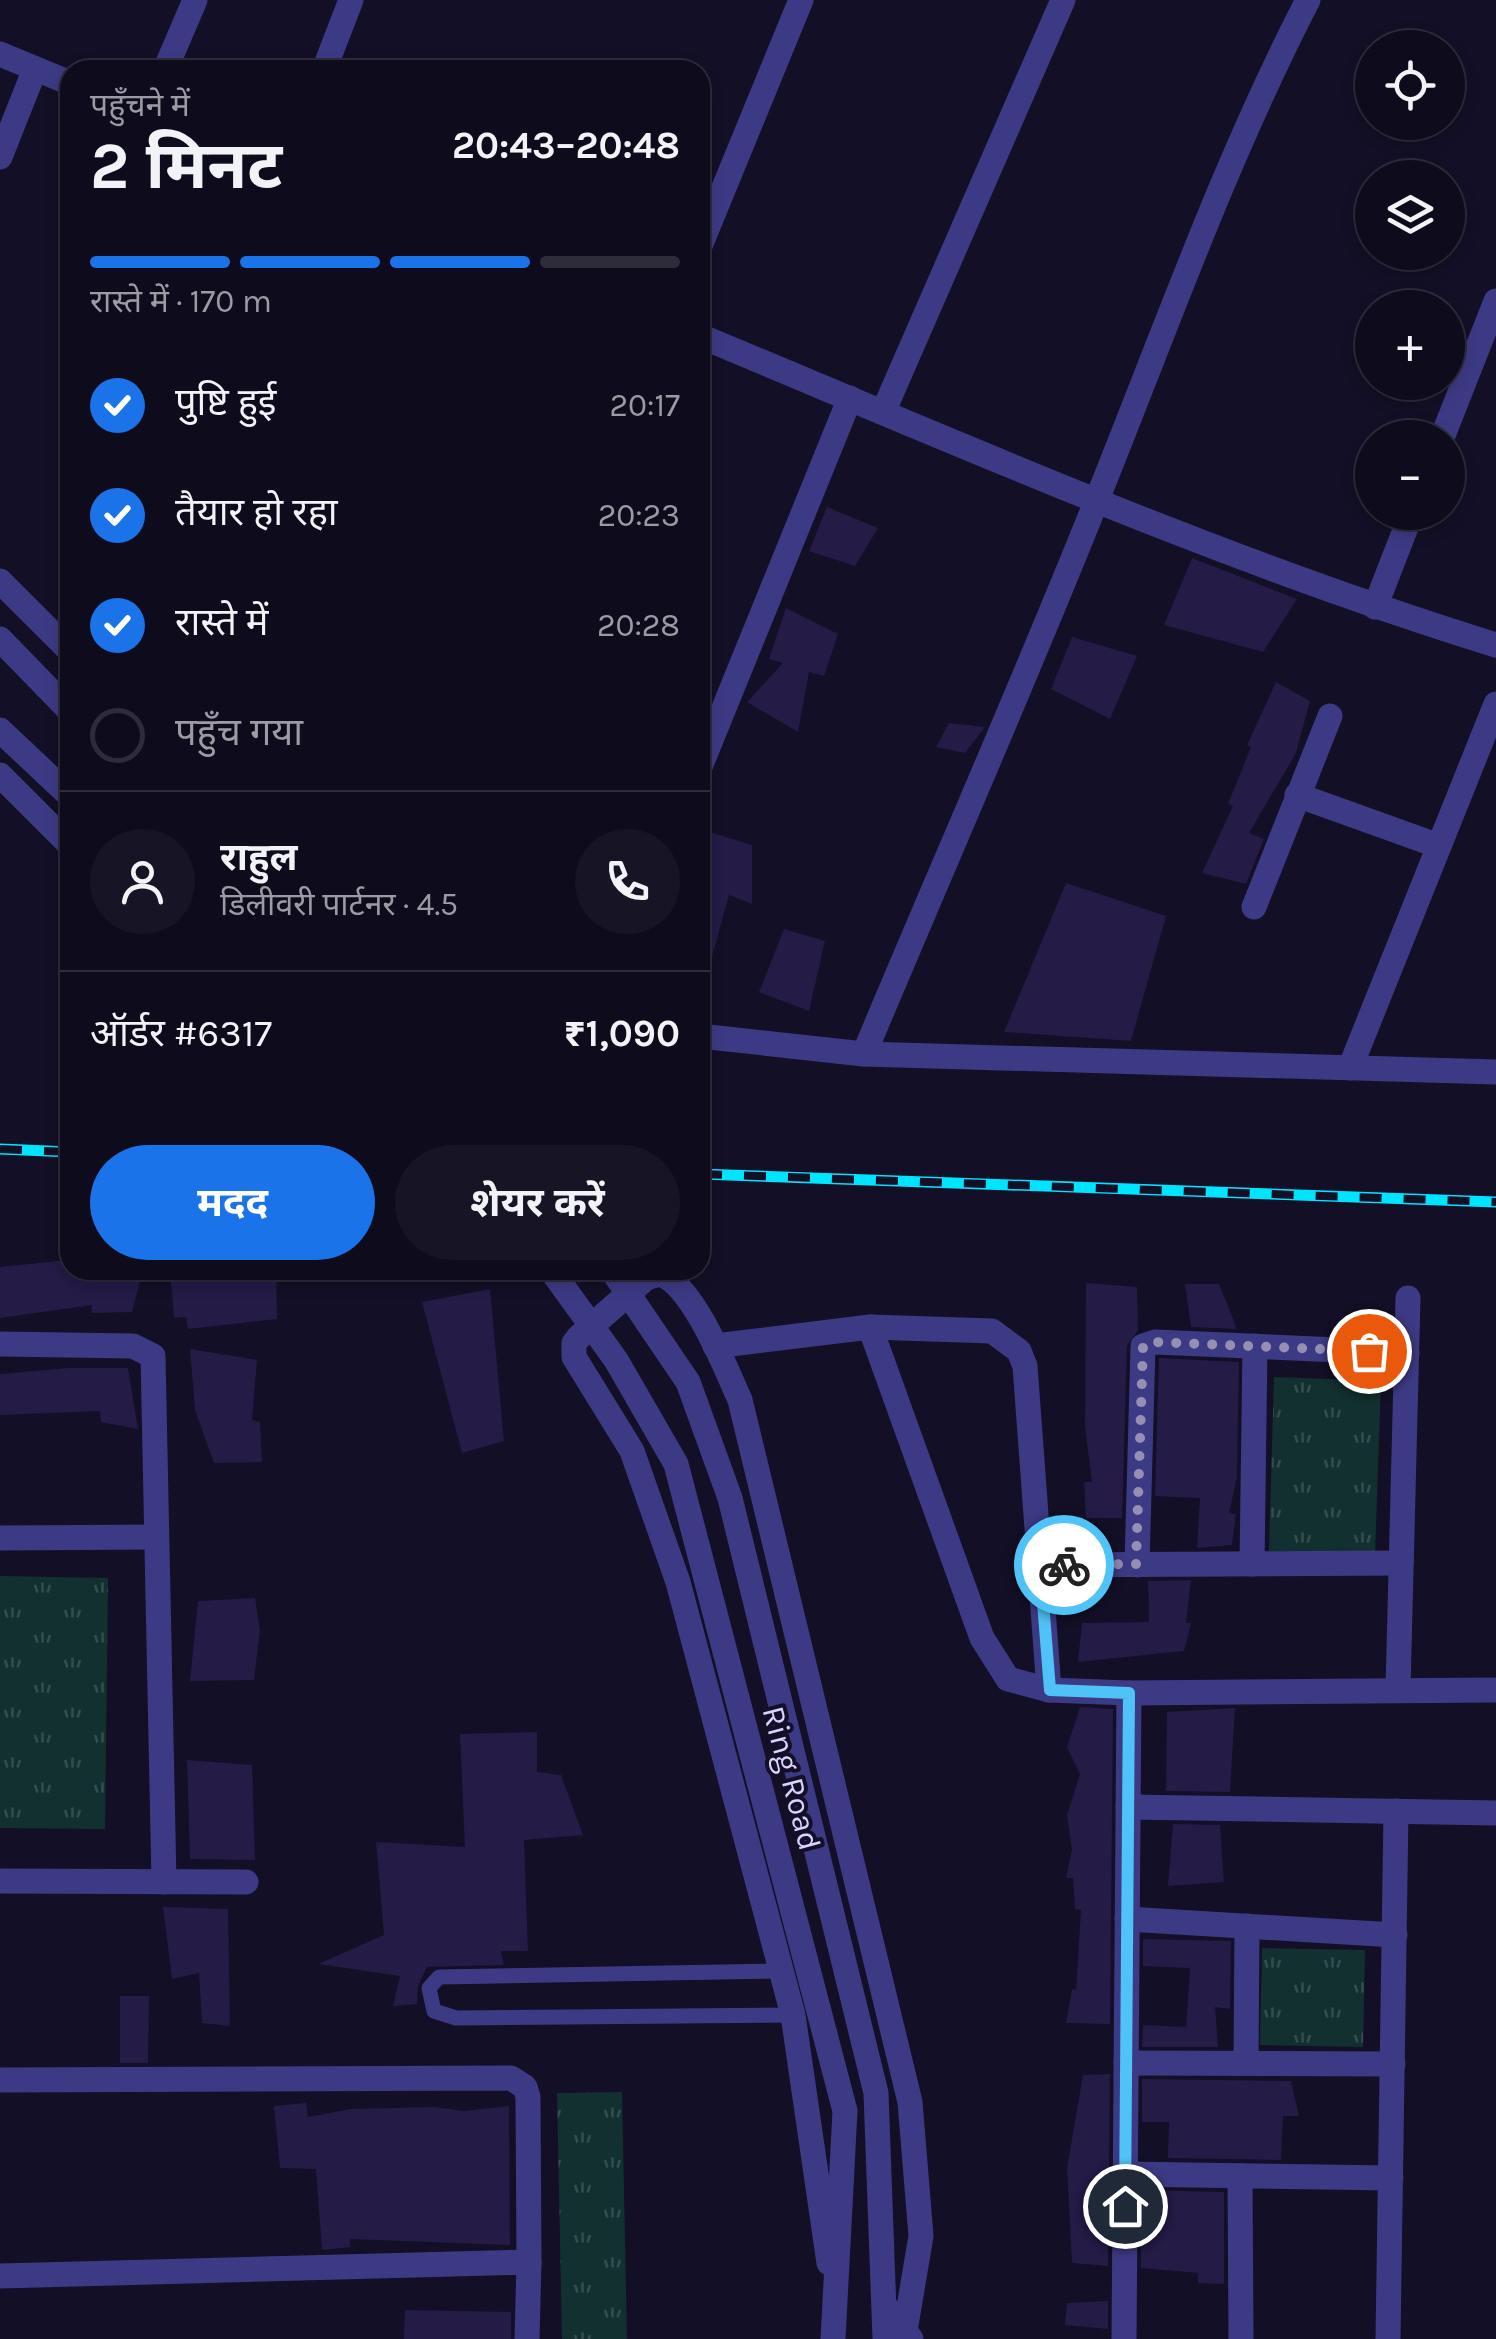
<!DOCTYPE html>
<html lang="hi">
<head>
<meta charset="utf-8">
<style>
  body { margin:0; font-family:Karla,"Noto Sans Devanagari",sans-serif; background:#171425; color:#f1f3f6; height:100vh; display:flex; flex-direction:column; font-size:38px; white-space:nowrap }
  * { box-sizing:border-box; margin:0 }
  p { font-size:32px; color:#9b9ba3 }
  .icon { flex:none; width:55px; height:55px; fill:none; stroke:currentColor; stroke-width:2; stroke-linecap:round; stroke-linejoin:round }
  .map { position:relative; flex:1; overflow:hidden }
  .panel { position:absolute; left:60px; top:60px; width:650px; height:1220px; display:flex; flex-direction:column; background:#0e0b1c; border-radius:30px; box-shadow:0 5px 15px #0003,0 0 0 2px #2e2b3b }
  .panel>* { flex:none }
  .tools { position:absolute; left:1355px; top:30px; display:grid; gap:20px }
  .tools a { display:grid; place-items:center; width:110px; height:110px; border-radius:50%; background:#0e0b1c; box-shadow:0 5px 15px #0003,0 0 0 2px #2e2b3b; font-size:50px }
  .pin { position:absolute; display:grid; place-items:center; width:85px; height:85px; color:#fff; margin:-42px; border:5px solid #fff; border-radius:50%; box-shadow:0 2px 10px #0007 }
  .courier { position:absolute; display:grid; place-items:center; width:100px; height:100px; margin:-50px; border:8px solid #4fc3f7; border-radius:50%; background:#fff; color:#222; box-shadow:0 2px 12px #0007 }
  .overview em { font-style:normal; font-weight:700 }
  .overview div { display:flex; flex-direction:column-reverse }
  .overview { display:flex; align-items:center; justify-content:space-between; height:170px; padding:0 30px }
  h1 { font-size:65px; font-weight:700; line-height:75px }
  .bar { display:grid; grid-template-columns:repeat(4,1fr); gap:15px 10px; align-content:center; height:120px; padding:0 30px }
  .bar i { height:12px; border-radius:8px; background:#2e2b3b }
  .bar .selected { background:#1a73e8 }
  .bar p { grid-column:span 4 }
  .line { display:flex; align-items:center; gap:25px; padding:0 30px; border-top:2px solid #2e2b3b }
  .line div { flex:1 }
  .round { display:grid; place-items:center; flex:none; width:105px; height:105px; border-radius:52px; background:#171425 }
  ol { padding:0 30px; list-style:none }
  li { display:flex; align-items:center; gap:30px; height:110px }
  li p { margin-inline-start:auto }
  li .icon { padding:10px; border-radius:50%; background:#1a73e8; color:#fff; stroke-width:4 }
  li:last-child { color:#9b9ba3 }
  li i { width:55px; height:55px; border:5px solid #2e2b3b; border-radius:50% }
  .primary-button { display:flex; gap:20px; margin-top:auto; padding:20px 30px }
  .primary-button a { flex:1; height:115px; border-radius:60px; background:#1a73e8; color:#fff; font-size:40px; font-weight:700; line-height:115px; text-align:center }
  .primary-button a+a { background:#171425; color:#f1f3f6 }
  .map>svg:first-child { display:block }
  .park { fill:url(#park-tufts) }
  .building { fill:#241b47 }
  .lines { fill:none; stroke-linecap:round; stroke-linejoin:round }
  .service { stroke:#3d3a85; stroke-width:15 }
  .minor { stroke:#3d3a85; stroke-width:25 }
  .tertiary { stroke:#3d3a85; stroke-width:25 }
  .rail-casing { stroke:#00e5ff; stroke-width:11 }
  .rail { stroke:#130f26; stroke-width:8; stroke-dasharray:22; stroke-linecap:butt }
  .minor-bridge { stroke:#3d3a85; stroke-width:25 }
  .done { stroke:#948fb3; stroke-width:10; stroke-dasharray:0 18 }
  .route { stroke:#4fc3f7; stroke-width:12 }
  .labels { text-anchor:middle; stroke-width:8; stroke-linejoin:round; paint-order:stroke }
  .street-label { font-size:32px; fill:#d9d4ff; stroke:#130f26 }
</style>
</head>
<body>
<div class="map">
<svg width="1496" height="2339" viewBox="0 0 1496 2339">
  <defs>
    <pattern id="park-tufts" width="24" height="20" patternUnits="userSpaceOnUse" patternTransform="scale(2.5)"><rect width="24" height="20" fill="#12302f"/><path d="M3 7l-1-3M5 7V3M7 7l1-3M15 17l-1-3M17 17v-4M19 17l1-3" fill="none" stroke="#344d4e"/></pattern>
  </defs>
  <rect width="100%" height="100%" fill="#130f26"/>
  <g class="park">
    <polygon points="1274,1377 1381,1381 1375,1554 1269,1551"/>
    <polygon points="0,1576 108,1578 105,1829 0,1828"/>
    <polygon points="1262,1948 1365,1950 1363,2047 1260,2045"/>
    <polygon points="622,2092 627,2339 562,2339 557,2093"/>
  </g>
  <g class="building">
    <polygon points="827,507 878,528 855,566 809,551"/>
    <polygon points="1192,558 1297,599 1263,652 1164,625"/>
    <polygon points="786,608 838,634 824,676 809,672 798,732 747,702 783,663 769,659"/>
    <polygon points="1072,637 1137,656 1110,719 1051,689"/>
    <polygon points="1276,682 1310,701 1296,753 1249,833 1264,839 1246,884 1202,873 1233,806 1228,804 1251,747 1247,745"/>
    <polygon points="949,723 985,727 965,753 936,747"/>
    <polygon points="700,829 752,845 752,904 729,895 707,975 700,974"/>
    <polygon points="1066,883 1166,916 1131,1041 1004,1032"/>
    <polygon points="784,929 825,941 809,1011 759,992"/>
    <polygon points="68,1260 69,1270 143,1270 132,1312 91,1313 92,1305 0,1318 0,1267"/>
    <polygon points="170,1270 276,1270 277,1319 188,1329 186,1317 174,1318"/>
    <polygon points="1086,1283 1137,1287 1138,1330 1127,1346 1122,1518 1086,1518 1084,1482 1092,1482 1085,1427"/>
    <polygon points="1185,1284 1219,1284 1237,1329 1191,1327"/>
    <polygon points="490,1289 504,1441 462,1453 422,1302"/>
    <polygon points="190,1349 257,1360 252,1420 260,1422 262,1462 214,1463 195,1410"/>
    <polygon points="1159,1358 1239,1362 1237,1477 1229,1513 1236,1514 1232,1545 1197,1548 1200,1498 1155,1496"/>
    <polygon points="68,1368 128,1368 138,1429 101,1422 100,1411 0,1415 0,1374"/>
    <polygon points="1191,1580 1186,1623 1191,1623 1184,1651 1078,1662 1082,1623 1149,1622 1148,1581"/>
    <polygon points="255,1598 260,1630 254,1680 190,1681 198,1601"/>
    <polygon points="1080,1707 1113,1709 1110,2024 1066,2023 1072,1989 1076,1990 1081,1910 1075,1909 1073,1878 1066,1878 1072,1850 1067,1815 1080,1774 1067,1747"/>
    <polygon points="1235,1708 1230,1792 1166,1791 1167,1712"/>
    <polygon points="537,1732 537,1772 561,1775 583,1835 524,1840 528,1951 501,1951 504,1965 427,1967 418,1986 417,2004 393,2006 400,1976 318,1964 384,1935 376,1842 465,1847 460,1734"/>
    <polygon points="187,1760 252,1765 255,1860 190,1859"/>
    <polygon points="1173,1824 1220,1825 1224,1882 1168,1886"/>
    <polygon points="163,1907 228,1909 230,2026 202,2023 199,1973 172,1979"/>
    <polygon points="1143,1939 1231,1941 1230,2009 1215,2007 1218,2047 1142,2047 1143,2025 1186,2027 1190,1968 1143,1966"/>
    <polygon points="120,1996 149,1996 148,2063 120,2063"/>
    <polygon points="1110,2074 1108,2266 1072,2263 1067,2168 1083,2075"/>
    <polygon points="1142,2079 1291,2081 1299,2116 1283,2116 1281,2160 1168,2158 1169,2122 1142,2122"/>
    <polygon points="306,2103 308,2117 351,2109 435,2107 464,2111 509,2106 510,2245 350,2239 350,2247 322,2250 316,2169 280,2168 274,2106"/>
    <polygon points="1141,2190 1224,2192 1224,2284 1198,2283 1198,2273 1141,2268"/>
    <polygon points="1108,2301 1108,2329 1065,2325 1067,2303"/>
    <polygon points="405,2310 511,2312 511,2339 404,2339"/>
  </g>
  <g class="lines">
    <polyline class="service" points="780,1971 439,1977 429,1988 434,2011 456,2018 793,2015"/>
    <g class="minor">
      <polyline points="0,54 70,83"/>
      <polyline points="165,70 195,0"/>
      <polyline points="324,70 351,0"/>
      <polyline points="0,157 35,69"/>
      <polyline points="700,246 801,0"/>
      <path d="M700,336c262,109 524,225 796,309"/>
      <polyline points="884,410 1063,0"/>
      <polyline points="1442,438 1496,301"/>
      <polyline points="0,581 70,651"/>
      <polyline points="1375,607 1412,512"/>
      <polyline points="700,767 850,398"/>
      <polyline points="0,775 70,845"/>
      <polyline points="1297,795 1439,846"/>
      <polyline points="1254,907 1330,716"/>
      <polyline points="700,1036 864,1054 1496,1072"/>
      <path d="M864,1054c77,-184 158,-367 232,-552 68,-168 128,-340 212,-502"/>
      <polyline points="1350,1068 1496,704"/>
      <path d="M646,1278l14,-4c33,11 66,95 80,126l170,702 11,134 -16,95"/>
      <polyline points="870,1327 982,1638 1008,1679 1049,1690 1129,1693 1496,1690"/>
      <polyline points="579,1337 574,1343 574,1357 632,1451 678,1582 793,2015 829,2263"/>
      <polyline points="0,1344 133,1346 153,1356 164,1882"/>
      <polyline points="715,1346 870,1327 992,1331 1019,1351 1025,1366 1049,1690"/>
      <polyline points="0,1538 156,1537"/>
      <polyline points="1252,1564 1255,1346"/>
      <polyline points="1040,1565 1401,1563"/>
      <polyline points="1137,1565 1143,1346 1155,1342 1407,1353"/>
      <polyline points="1398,1688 1408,1298"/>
      <polyline points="1128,1807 1496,1813"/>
      <polyline points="0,1881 246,1882"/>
      <polyline points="1127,1919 1395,1935"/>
      <polyline points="1126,2063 1393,2064"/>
      <polyline points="1246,2063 1247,1926"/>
      <polyline points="0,2080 511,2078 525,2087 528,2097 529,2262"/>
      <polyline points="1125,2174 1391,2178"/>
      <polyline points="1240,2176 1241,2339"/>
      <polyline points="0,2276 529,2262 527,2339"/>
      <polyline points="1124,2339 1129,1693"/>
      <polyline points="1388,2339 1396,1811"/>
    </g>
    <g class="tertiary">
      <polyline points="0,639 70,711"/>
      <polyline points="0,730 70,796"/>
      <polyline points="551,1270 616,1360 676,1464 845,2111 833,2339"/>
      <polyline points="612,1270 688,1382 730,1498 876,2093 885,2339"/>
      <polyline points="885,2306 911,2339"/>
    </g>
    <g class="rail-casing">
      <g id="rail">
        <polyline points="0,1149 70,1152"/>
        <polyline points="700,1174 1496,1202"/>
      </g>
    </g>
    <use href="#rail" class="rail"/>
    <polyline class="minor-bridge" points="579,1337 646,1278"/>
  </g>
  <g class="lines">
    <polyline class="done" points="1064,1565 1136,1564 1143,1346 1155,1342 1369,1351"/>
    <polyline class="route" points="1064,1565 1040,1565 1050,1690 1129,1693 1125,2206"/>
  </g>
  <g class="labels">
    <g class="street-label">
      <text transform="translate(792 1778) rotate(75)" y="11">Ring Road</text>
    </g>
  </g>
</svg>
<div class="tools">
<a><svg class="icon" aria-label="locate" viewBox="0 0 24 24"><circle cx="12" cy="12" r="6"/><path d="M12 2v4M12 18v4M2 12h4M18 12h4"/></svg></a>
<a><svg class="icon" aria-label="layers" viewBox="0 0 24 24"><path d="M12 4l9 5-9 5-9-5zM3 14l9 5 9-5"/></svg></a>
<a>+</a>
<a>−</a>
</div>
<div class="pin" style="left:1369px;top:1351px;background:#ea580c"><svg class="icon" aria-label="bag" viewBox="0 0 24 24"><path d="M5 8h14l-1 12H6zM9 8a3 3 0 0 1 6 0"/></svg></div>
<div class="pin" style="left:1125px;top:2206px;background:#1f2937"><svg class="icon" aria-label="home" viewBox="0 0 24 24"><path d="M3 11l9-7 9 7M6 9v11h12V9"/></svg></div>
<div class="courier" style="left:1064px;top:1565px"><svg class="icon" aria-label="bike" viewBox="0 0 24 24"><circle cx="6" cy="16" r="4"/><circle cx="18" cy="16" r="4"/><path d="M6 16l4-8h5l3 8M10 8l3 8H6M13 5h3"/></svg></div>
<section class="panel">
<div class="overview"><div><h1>2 मिनट</h1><p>पहुँचने में</p></div><em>20:43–20:48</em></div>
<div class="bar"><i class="selected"></i><i class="selected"></i><i class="selected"></i><i></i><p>रास्ते में · 170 m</p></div>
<ol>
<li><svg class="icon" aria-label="check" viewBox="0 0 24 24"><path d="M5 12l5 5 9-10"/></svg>पुष्टि हुई<p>20:17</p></li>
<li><svg class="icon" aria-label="check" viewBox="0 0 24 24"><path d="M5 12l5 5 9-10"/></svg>तैयार हो रहा<p>20:23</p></li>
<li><svg class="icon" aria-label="check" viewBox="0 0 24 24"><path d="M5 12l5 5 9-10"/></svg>रास्ते में<p>20:28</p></li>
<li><i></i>पहुँच गया</li>
</ol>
<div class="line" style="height:180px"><a class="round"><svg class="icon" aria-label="person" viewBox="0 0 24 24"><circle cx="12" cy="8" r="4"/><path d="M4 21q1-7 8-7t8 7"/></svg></a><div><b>राहुल</b><p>डिलीवरी पार्टनर · 4.5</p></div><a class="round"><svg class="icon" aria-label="phone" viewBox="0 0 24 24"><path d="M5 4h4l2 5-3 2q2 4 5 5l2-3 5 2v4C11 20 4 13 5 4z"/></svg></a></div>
<div class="line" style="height:130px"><div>ऑर्डर #6317</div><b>₹1,090</b></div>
<div class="primary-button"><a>मदद</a><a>शेयर करें</a></div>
</section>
</div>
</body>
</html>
